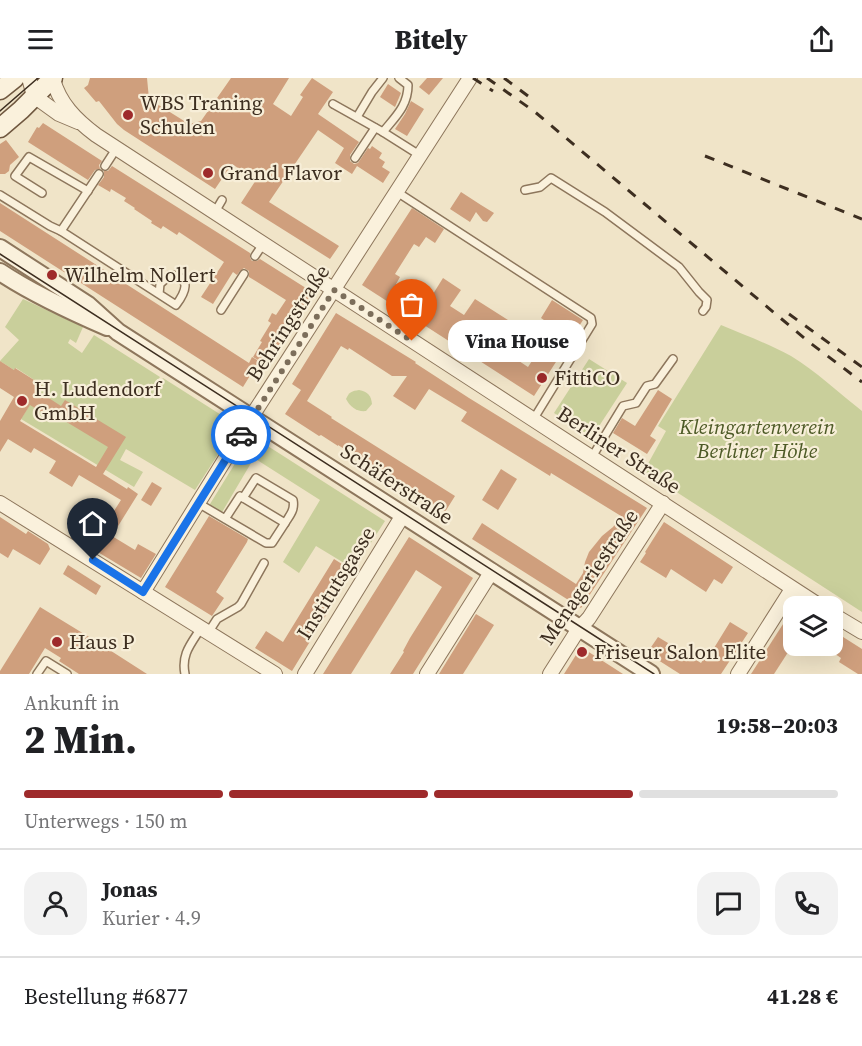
<!DOCTYPE html>
<html lang="de">
<head>
<meta charset="utf-8">
<style>
  body { margin:0; font-family:"Source Serif 4",serif; background:#f2f2f2; color:#202124; height:100vh; display:flex; flex-direction:column; font-size:22px; white-space:nowrap }
  * { box-sizing:border-box; margin:0 }
  p { font-size:20px; color:#757577 }
  .icon { flex:none; width:33px; height:33px; fill:none; stroke:currentColor; stroke-width:2; stroke-linecap:round; stroke-linejoin:round }
  .map { position:relative; height:596px; overflow:hidden }
  .side { display:flex; flex-direction:column; background:#fff; flex:1 }
  .side>* { flex:none }
  .fabs { position:absolute; left:783px; top:518px; display:grid; gap:12px }
  .fabs a { display:grid; place-items:center; width:60px; height:60px; border-radius:12px; background:#fff; box-shadow:0 6px 24px #0002; font-size:30px }
  .pin { position:absolute; display:grid; place-items:center; width:51px; height:51px; color:#fff; margin:-62px -26px; border-radius:50% 50% 50% 0; rotate:-45deg; box-shadow:0 0 6px #0007 }
  .pin .icon { rotate:45deg }
  .courier { position:absolute; display:grid; place-items:center; width:60px; height:60px; margin:-30px; border:4px solid #1a73e8; border-radius:50%; background:#fff; color:#222; box-shadow:0 2px 8px #0007 }
  .bubble { position:absolute; height:42px; border-radius:18px; background:#fff; box-shadow:0 6px 24px #0002; font-size:20px; font-weight:800; line-height:42px; text-align:center }
  .overview em { font-style:normal; font-weight:800 }
  .overview div { display:flex; flex-direction:column-reverse }
  .overview { display:flex; align-items:center; justify-content:space-between; height:102px; padding:0 24px }
  h1 { font-size:39px; font-weight:800; line-height:45px }
  .bar { display:grid; grid-template-columns:repeat(4,1fr); gap:9px 6px; align-content:center; height:72px; padding:0 24px }
  .bar i { height:8px; border-radius:4px; background:#e0e0e0 }
  .bar .selected { background:#9e2a2b }
  .bar p { grid-column:span 4 }
  .line { display:flex; align-items:center; gap:15px; padding:0 24px; border-top:2px solid #e0e0e0 }
  .line div { flex:1 }
  .round { display:grid; place-items:center; flex:none; width:63px; height:63px; border-radius:18px; background:#f2f2f2 }
  header { display:flex; justify-content:space-between; align-items:center; height:78px; padding:0 24px; background:#fff; font-size:27px; font-weight:800 }
  .map>svg:first-child { display:block }
  .green { fill:#c9cf9b }
  .building { fill:#cf9f7d; fill-rule:evenodd }
  .lines { fill:none; stroke-linecap:round; stroke-linejoin:round }
  .service-casing { stroke:#8d765c; stroke-width:10 }
  .minor-casing { stroke:#8d765c; stroke-width:16 }
  .tertiary-casing { stroke:#8d765c; stroke-width:20 }
  .secondary-casing { stroke:#6f573f; stroke-width:21 }
  .service { stroke:#faf1dc; stroke-width:7 }
  .minor { stroke:#faf1dc; stroke-width:14 }
  .tertiary { stroke:#faf1dc; stroke-width:16 }
  .secondary { stroke:#faf1dc; stroke-width:18 }
  .tram { stroke:#3d2e20; stroke-width:1.5 }
  .rail { stroke:#3d2e20; stroke-width:3; stroke-dasharray:10 10; stroke-linecap:butt }
  .done { stroke:#7c6e5b; stroke-width:6; stroke-dasharray:0 10.8 }
  .route { stroke:#1a73e8; stroke-width:8 }
  .poi-dot { fill:#9e2a2b; stroke:#f7eed8; stroke-width:2 }
  .labels { text-anchor:middle; stroke-width:4.5; stroke-linejoin:round; paint-order:stroke }
  .poi-label { font-size:21px; fill:#3d2e20; stroke:#f7eed8; text-anchor:start }
  .street-label { font-size:21px; fill:#3d2e20; stroke:#f7eed8 }
  .park-label { font-size:21px; font-style:italic; fill:#4d5a26; stroke:#f7eed8 }
</style>
</head>
<body>
<header><svg class="icon" aria-label="menu" viewBox="0 0 24 24"><path d="M4 6h16M4 12h16M4 18h16"/></svg>Bitely<svg class="icon" aria-label="share" viewBox="0 0 24 24"><path d="M12 15V3M7 8l5-5 5 5M5 13v7h14v-7"/></svg></header>
<div class="map">
<svg width="862" height="596" viewBox="0 0 862 596">
  <rect width="100%" height="100%" fill="#f0e4c8"/>
  <g class="green">
    <polygon points="23,221 83,249 76,265 70,261 68,265 82,275 94,257 160,299 154,308 159,311 162,308 159,306 163,300 237,347 195,412 126,371 120,382 143,394 134,409 21,341 42,307 16,290 14,292 0,283 19,262 5,249"/>
    <path d="M721,247c24,10 48,19 70,31 25,15 48,37 71,55v201l-218,-141 22,-40 -8,-5z"/>
    <polygon points="589,281 627,305 592,359 554,335"/>
    <path d="M359,312c9,2 12,5 13,14l-6,7c-9,1 -16,-4 -20,-12 3,-7 6,-8 13,-9z"/>
    <polygon points="252,358 385,443 354,491 316,468 299,495 283,484 320,422 254,380 218,441 210,436 210,426"/>
  </g>
  <g class="building">
    <polygon points="90,0 147,0 149,21 189,46 201,43 231,0 289,0 273,26 291,38 303,19 300,17 312,0 333,14 318,36 359,64 350,77 350,83 354,86 358,85 368,70 370,71 372,68 382,75 379,80 385,84 382,89 390,94 383,105 357,88 352,96 335,85 344,70 318,52 269,124 339,168 330,181 241,125 256,102 232,86 215,111 124,52 117,46 99,23 96,24 84,10 88,7"/>
    <polygon points="427,0 443,0 429,17 419,9"/>
    <polygon points="388,6 401,15 395,29 380,19"/>
    <polygon points="411,23 424,31 407,58 395,51 405,36"/>
    <polygon points="43,45 102,83 99,87 100,91 95,92 88,102 28,64 37,49 39,50"/>
    <polygon points="6,62 19,79 10,87 9,93 5,96 0,96 0,66"/>
    <polygon points="112,88 250,175 250,180 252,183 257,183 260,181 309,212 310,219 266,287 253,279 262,264 260,263 271,245 268,243 272,235 276,237 286,222 249,199 249,193 244,190 240,193 237,197 233,194 213,226 201,219 224,184 179,154 177,157 163,148 161,151 151,145 152,143 134,131 135,130 124,123 126,120 111,111 110,114 98,107 104,99 104,93 108,93"/>
    <polygon points="461,114 481,127 494,135 487,144 483,143 476,134 470,144 450,131"/>
    <polygon points="0,125 249,285 252,279 259,283 243,309 0,153"/>
    <polygon points="412,130 444,151 435,165 426,159 419,169 414,166 395,196 400,199 396,206 412,216 418,207 433,216 443,200 461,212 450,228 464,237 475,221 508,242 493,266 528,289 554,249 541,240 552,222 583,242 534,318 362,207"/>
    <polygon points="336,235 416,284 415,285 469,320 647,430 581,530 472,461 482,445 576,506 583,495 585,484 589,474 602,458 613,449 621,438 551,395 550,398 461,343 467,334 429,311 415,332 393,318 407,298 392,298 349,270 348,272 341,268 307,323 332,339 331,340 455,418 445,434 338,367 338,368 321,357 319,358 285,336 301,312 292,306"/>
    <path d="M0,283l14,9 1,-2 27,17 -4,6 23,15 4,-6 61,37 -23,37 24,15 1,-2 10,7 -23,37 -10,-6 16,-25 -42,-25 -7,12 -23,-14 7,-12 -22,-13 -3,5 -23,-14 -8,13v-31l14,-24 -14,-9zM30,327l23,14 2,-4 53,32 -12,20 -76,-46z"/>
    <polygon points="658,312 672,321 650,358 656,362 647,376 613,355 622,340 635,348"/>
    <polygon points="501,391 517,401 498,432 482,422"/>
    <polygon points="152,404 162,410 151,428 141,422"/>
    <polygon points="209,438 248,461 247,464 216,514 224,520 212,538 165,509"/>
    <polygon points="0,439 26,456 28,453 48,466 50,471 40,487 13,471 8,480 0,475"/>
    <polygon points="664,444 733,489 722,506 714,501 706,514 671,491 666,500 640,484 646,475 645,474"/>
    <polygon points="107,455 135,472 138,466 156,476 141,500 96,473"/>
    <polygon points="409,459 473,500 413,596 390,596 404,574 403,573 410,560 442,509 416,492 351,596 323,596"/>
    <polygon points="334,481 353,493 292,593 255,570 266,553 283,564"/>
    <polygon points="68,487 101,508 96,517 63,496"/>
    <polygon points="40,529 94,562 147,596 79,596 59,583 61,580 45,570 29,596 0,596 0,593"/>
    <polygon points="794,529 794,565 774,596 751,596"/>
    <polygon points="476,536 494,547 463,596 439,596"/>
    <polygon points="730,544 748,555 721,596 680,596 647,575 658,559 668,565 665,570 684,572 687,574 688,577 701,585 712,569 714,570"/>
    <polygon points="832,552 862,571 862,596 858,596 839,584 841,580 822,567 832,567"/>
    <polygon points="581,569 623,596 564,596"/>
  </g>
  <g class="lines">
    <g class="service-casing">
      <g id="service">
        <path d="M399,0l9,7c0,21 -13,32 -25,47l38,24"/>
        <polyline points="333,26 383,54"/>
        <polyline points="357,39 372,14 383,0"/>
        <polyline points="355,80 375,50"/>
        <polyline points="105,88 116,71"/>
        <path d="M99,96l-38,57 115,74c9,-12 17,-28 -6,-30l-10,9 -1,10"/>
        <polyline points="525,112 540,109 551,100 605,134 679,189 699,214 707,222 706,229 703,233"/>
        <polyline points="397,114 591,240 592,246 533,342"/>
        <polyline points="42,115 15,98 29,79 88,113"/>
        <polyline points="0,117 50,148 61,153"/>
        <polyline points="215,134 222,122"/>
        <polyline points="255,178 263,166"/>
        <polyline points="221,232 244,196"/>
        <polyline points="592,379 623,328 636,325 647,308 655,306 673,281"/>
        <path d="M243,420l13,-20 37,22c2,10 -3,15 -8,23"/>
        <polyline points="198,425 266,465 272,465 285,445 240,418 225,441"/>
        <polyline points="208,555 217,541 238,529 241,526 264,485"/>
        <polyline points="37,596 46,583 67,596"/>
        <path d="M185,596c-4,-20 6,-30 16,-46"/>
      </g>
    </g>
    <g class="minor-casing">
      <g id="minor">
        <polyline points="29,0 34,18 59,36 78,44"/>
        <path d="M53,1c6,24 23,41 43,56l724,471"/>
        <polyline points="0,425 275,596"/>
        <polyline points="143,514 250,341 470,0"/>
        <polyline points="832,536 862,554"/>
        <polyline points="305,596 403,437"/>
        <polyline points="427,596 492,493"/>
        <polyline points="550,596 578,552 589,540 663,425"/>
        <polyline points="738,596 792,511"/>
      </g>
    </g>
    <g class="tertiary-casing">
      <g id="tertiary">
        <polyline points="0,170 88,227 118,254 651,596"/>
        <path d="M0,194c33,22 70,39 107,55"/>
      </g>
    </g>
    <g class="secondary-casing">
      <g id="secondary">
        <polyline points="0,12 15,0"/>
        <polyline points="0,50 21,32 53,0"/>
      </g>
    </g>
    <use href="#service" class="service"/>
    <use href="#minor" class="minor"/>
    <use href="#tertiary" class="tertiary"/>
    <use href="#secondary" class="secondary"/>
    <g class="tram">
      <polyline points="0,33 38,0"/>
      <polyline points="0,176 654,596"/>
    </g>
    <g class="rail">
      <polyline points="473,0 493,13"/>
      <polyline points="487,0 535,34 809,264 862,304"/>
      <polyline points="504,0 536,24"/>
      <polyline points="705,78 862,141"/>
      <polyline points="789,236 862,289"/>
    </g>
  </g>
  <g class="lines">
    <polyline class="done" points="241,357 334,212 412,263"/>
    <polyline class="route" points="93,482 143,514 241,357"/>
  </g>
  <g class="poi-dot">
    <circle cx="128" cy="37" r="6"/>
    <circle cx="208" cy="95" r="6"/>
    <circle cx="52" cy="197" r="6"/>
    <circle cx="542" cy="300" r="6"/>
    <circle cx="22" cy="323" r="6"/>
    <circle cx="57" cy="564" r="6"/>
    <circle cx="582" cy="574" r="6"/>
  </g>
  <g class="labels">
    <g class="poi-label">
      <text x="140" y="32">WBS Traning<tspan x="140" dy="24">Schulen</tspan></text>
      <text x="220" y="102">Grand Flavor</text>
      <text x="64" y="204">Wilhelm Nollert</text>
      <text x="554" y="307">FittiCO</text>
      <text x="34" y="318">H. Ludendorf<tspan x="34" dy="24">GmbH</tspan></text>
      <text x="69" y="571">Haus P</text>
      <text x="594" y="581">Friseur Salon Elite</text>
    </g>
    <g class="street-label">
      <text transform="translate(288 245) rotate(-57)" y="7">Behringstraße</text>
      <text transform="translate(619 372) rotate(33)" y="7">Berliner Straße</text>
      <text transform="translate(397 406) rotate(33)" y="7">Schäferstraße</text>
      <text transform="translate(589 499) rotate(-56)" y="7">Menageriestraße</text>
      <text transform="translate(336 505) rotate(-58)" y="7">Institutsgasse</text>
    </g>
    <g class="park-label">
      <text x="757" y="356">Kleingartenverein<tspan x="757" dy="24">Berliner Höhe</tspan></text>
    </g>
  </g>
</svg>
<div class="fabs">
<a><svg class="icon" aria-label="layers" viewBox="0 0 24 24"><path d="M12 4l9 5-9 5-9-5zM3 14l9 5 9-5"/></svg></a>
</div>
<div class="pin" style="left:412px;top:263px;background:#ea580c"><svg class="icon" aria-label="bag" viewBox="0 0 24 24"><path d="M5 8h14l-1 12H6zM9 8a3 3 0 0 1 6 0"/></svg></div>
<div class="pin" style="left:93px;top:482px;background:#1f2937"><svg class="icon" aria-label="home" viewBox="0 0 24 24"><path d="M3 11l9-7 9 7M6 9v11h12V9"/></svg></div>
<div class="courier" style="left:241px;top:357px"><svg class="icon" aria-label="car" viewBox="0 0 24 24"><path d="M5 17H2v-5l4-1 3-4h7l3 4 3 1v5h-3M9 17h6M6 11h13"/><circle cx="7" cy="17" r="2"/><circle cx="17" cy="17" r="2"/></svg></div>
<div class="bubble" style="left:448px;top:242px;width:138px">Vina House</div>
</div>
<section class="side">
<div class="overview"><div><h1>2 Min.</h1><p>Ankunft in</p></div><em>19:58–20:03</em></div>
<div class="bar"><i class="selected"></i><i class="selected"></i><i class="selected"></i><i></i><p>Unterwegs · 150 m</p></div>
<div class="line" style="height:108px"><a class="round"><svg class="icon" aria-label="person" viewBox="0 0 24 24"><circle cx="12" cy="8" r="4"/><path d="M4 21q1-7 8-7t8 7"/></svg></a><div><b>Jonas</b><p>Kurier · 4.9</p></div><a class="round"><svg class="icon" aria-label="chat" viewBox="0 0 24 24"><path d="M4 5h16v11H9l-5 4z"/></svg></a><a class="round"><svg class="icon" aria-label="phone" viewBox="0 0 24 24"><path d="M5 4h4l2 5-3 2q2 4 5 5l2-3 5 2v4C11 20 4 13 5 4z"/></svg></a></div>
<div class="line" style="height:78px"><div>Bestellung #6877</div><b>41.28 €</b></div>
</section>
</body>
</html>
